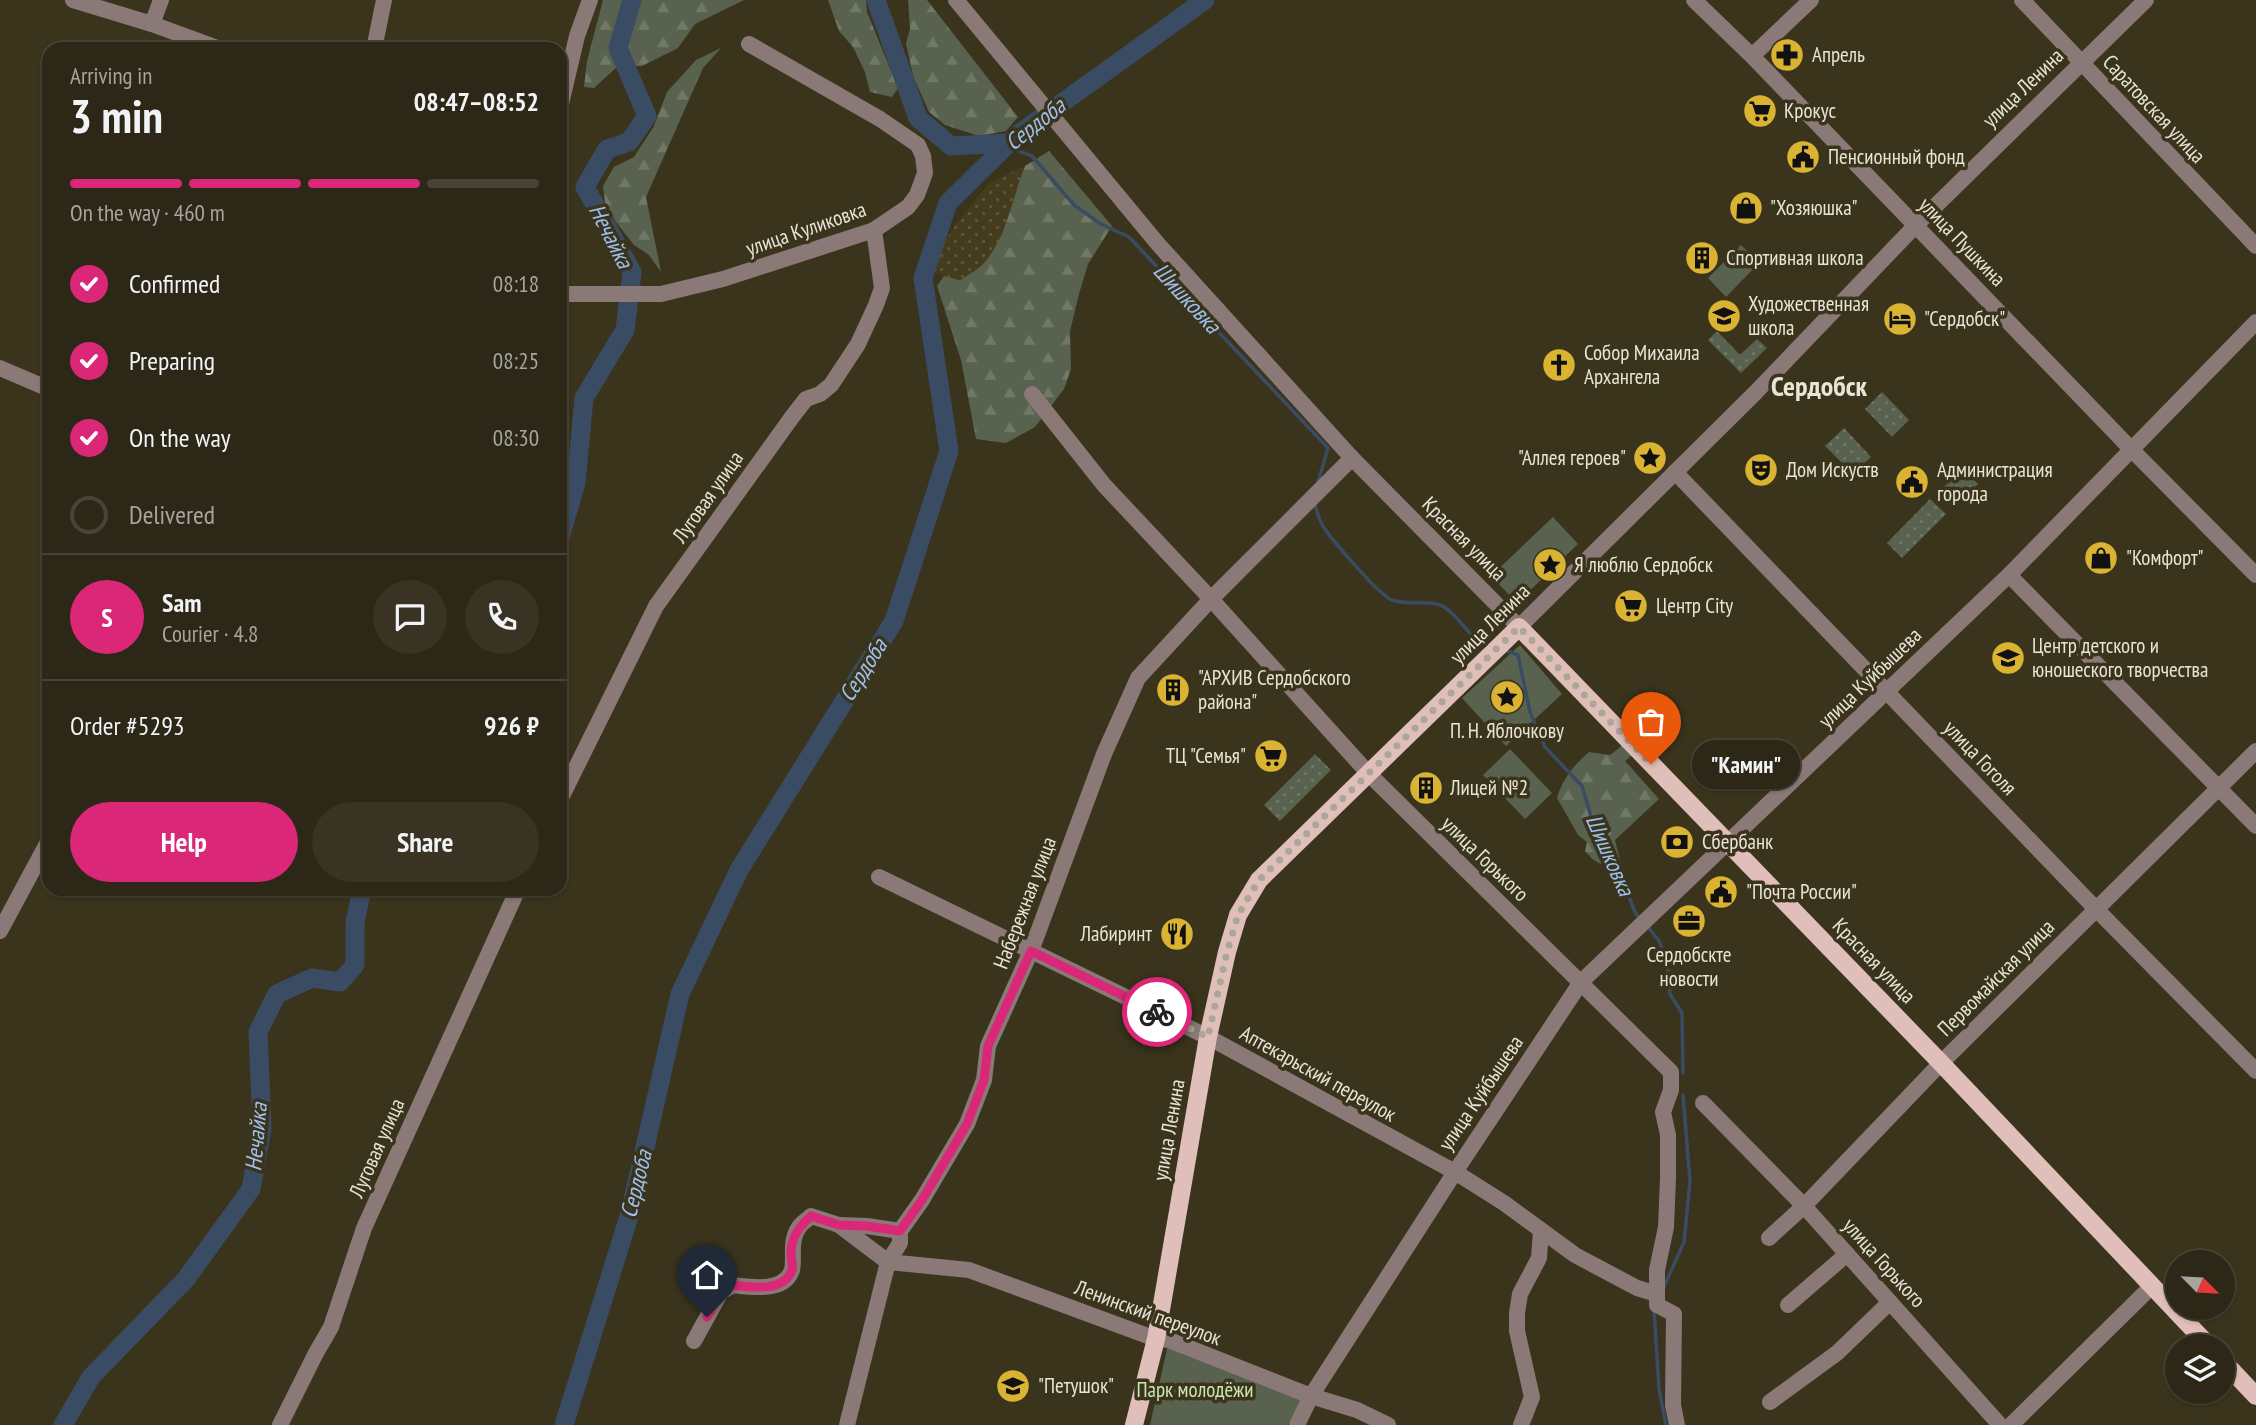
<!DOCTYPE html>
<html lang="en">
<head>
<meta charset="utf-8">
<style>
  body { margin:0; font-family:"PT Sans Narrow",sans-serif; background:#383323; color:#f1f3f6; height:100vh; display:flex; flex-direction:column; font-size:26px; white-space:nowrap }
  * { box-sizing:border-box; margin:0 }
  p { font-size:23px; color:#a6a5a1 }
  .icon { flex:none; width:38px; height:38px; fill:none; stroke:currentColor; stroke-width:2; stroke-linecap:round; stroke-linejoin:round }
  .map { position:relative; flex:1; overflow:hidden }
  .panel { position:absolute; left:42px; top:42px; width:525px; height:854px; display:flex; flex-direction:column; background:#2c2716; border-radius:21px; box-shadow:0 2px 5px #0004,0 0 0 2px #484435 }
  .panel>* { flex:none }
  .needle { width:46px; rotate:114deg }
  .tools { position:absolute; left:2165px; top:1250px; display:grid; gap:14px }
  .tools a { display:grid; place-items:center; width:70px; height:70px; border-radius:50%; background:#2c2716; box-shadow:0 2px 5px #0004,0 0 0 2px #484435; font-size:35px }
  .pin { position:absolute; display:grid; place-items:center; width:60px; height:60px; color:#fff; margin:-72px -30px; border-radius:50% 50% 50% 0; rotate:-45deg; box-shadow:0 0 7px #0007 }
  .pin .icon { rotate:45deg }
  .courier { position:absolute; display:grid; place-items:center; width:70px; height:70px; margin:-35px; border:5px solid #db2777; border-radius:50%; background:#fff; color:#222; box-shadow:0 2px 9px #0007 }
  .bubble { position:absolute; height:49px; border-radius:24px; background:#2c2716; box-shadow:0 2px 5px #0004,0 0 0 2px #484435; font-size:23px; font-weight:700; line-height:49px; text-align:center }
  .overview em { font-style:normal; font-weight:700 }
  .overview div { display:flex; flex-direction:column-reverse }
  .overview { display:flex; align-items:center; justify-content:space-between; height:119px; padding:0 28px }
  h1 { font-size:46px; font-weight:700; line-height:52px }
  .bar { display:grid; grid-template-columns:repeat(4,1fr); gap:10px 7px; align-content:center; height:84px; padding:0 28px }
  .bar i { height:9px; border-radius:5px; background:#484435 }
  .bar .selected { background:#db2777 }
  .bar p { grid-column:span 4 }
  .line { display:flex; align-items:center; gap:18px; padding:0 28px; border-top:2px solid #484435 }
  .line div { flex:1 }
  .round { display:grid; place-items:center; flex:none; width:74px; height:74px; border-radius:37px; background:#383323 }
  ol { padding:0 28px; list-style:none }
  li { display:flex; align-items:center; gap:21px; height:77px }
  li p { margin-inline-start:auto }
  li .icon { padding:7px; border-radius:50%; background:#db2777; color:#fff; stroke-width:4 }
  li:last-child { color:#a6a5a1 }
  li i { width:38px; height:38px; border:4px solid #484435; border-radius:50% }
  .primary-button { display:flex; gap:14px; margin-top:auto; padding:14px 28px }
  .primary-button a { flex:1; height:80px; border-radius:42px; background:#db2777; color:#fff; font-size:28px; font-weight:700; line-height:80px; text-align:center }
  .primary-button a+a { background:#383323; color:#f1f3f6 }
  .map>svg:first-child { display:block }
  .grass { fill:url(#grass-dots) }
  .forest { fill:url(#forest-firs) }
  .sand { fill:url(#sand-dots) }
  .green { fill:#58624f }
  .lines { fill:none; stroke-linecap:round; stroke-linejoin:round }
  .stream { stroke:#3a4c64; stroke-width:3.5 }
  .river { stroke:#3a4c64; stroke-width:19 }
  .minor { stroke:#8a7977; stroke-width:16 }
  .major { stroke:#e0beb9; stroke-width:18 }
  .done { stroke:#aba695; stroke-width:7; stroke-dasharray:0 12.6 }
  .route { stroke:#db2777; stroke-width:9 }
  .labels { text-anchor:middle; stroke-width:7; stroke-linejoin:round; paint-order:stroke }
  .poi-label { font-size:21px; fill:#e8e4d6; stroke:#3a341d; text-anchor:start }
  .street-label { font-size:21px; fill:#e8e4d6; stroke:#3a341d }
  .park-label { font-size:21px; fill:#cae6b1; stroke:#3a341d }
  .water-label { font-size:23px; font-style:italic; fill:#9fc0ef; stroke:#3a341d }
  .district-label { font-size:28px; font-weight:bold; fill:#e8e4d6; stroke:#3a341d }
</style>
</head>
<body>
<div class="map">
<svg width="2256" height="1425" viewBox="0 0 2256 1425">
  <defs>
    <pattern id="grass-dots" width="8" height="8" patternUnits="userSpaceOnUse" patternTransform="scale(1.75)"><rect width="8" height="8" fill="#58624f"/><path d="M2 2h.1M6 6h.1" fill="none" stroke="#707868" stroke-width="1.8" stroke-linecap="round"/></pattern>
    <pattern id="forest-firs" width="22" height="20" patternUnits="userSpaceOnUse" patternTransform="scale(1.75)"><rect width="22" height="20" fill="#58624f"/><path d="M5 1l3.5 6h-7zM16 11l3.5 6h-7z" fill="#707868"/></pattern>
    <pattern id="sand-dots" width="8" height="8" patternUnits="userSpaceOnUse" patternTransform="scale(1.75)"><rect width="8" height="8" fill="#443c1c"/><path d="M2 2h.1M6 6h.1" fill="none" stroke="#5f583c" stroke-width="1.8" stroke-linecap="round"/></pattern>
  </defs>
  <rect width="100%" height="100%" fill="#3a341d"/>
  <g class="grass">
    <polygon points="1717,331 1740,355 1757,339 1767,348 1741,373 1708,340"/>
    <polygon points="1882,392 1909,420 1892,437 1865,409"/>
    <polygon points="1844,428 1871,457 1853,474 1825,446"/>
    <polygon points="1963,468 1978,484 1956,506 1940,491"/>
    <polygon points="1930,499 1946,514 1902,558 1887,543"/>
    <polygon points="1315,754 1331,770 1280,821 1264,805"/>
  </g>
  <g class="forest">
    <polygon points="603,0 744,0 695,24 678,48 642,66 618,66 594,88 584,87 587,61"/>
    <polygon points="828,0 866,0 867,12 898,88 892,97 870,92 865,72 853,47 839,31"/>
    <polygon points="908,0 927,0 1018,117 1006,131 979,136 945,125 929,112 913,76 906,43 910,29"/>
    <polygon points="721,48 703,68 646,197 661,272 649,255 634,245 616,222 605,203 603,186 614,167 634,157 653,128 667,92 696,60"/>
    <polygon points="1049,151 1112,226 1088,264 1079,294 1070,331 1071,369 1064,389 1035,427 1006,443 976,439 961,360 937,286 944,276 960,280 982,265 1002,234 1014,191 1025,166"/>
    <path d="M1623,745l9,10 -7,6 34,38 -44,41 5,20c-17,7 -23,5 -35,-9l2,-9 -9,-7 -21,-37c6,-20 16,-32 32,-46l21,3z"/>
  </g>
  <path class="sand" d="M1025,166c-13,32 -18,72 -42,98 -6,7 -16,11 -23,16l-26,-7 7,-26 15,-23 34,-42z"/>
  <g class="green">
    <polygon points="1741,245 1759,263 1726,297 1708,278"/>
    <polygon points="1553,517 1578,544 1517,603 1491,576"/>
    <polygon points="1520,645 1562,694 1506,746 1462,698"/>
    <polygon points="1510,749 1552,793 1525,819 1483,775"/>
    <polygon points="1169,1340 1303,1397 1288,1425 1150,1425"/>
  </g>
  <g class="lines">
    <g class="stream">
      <polyline points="1006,146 1032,156 1075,206 1101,224 1129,237 1328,448 1318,482"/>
      <path d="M1315,505c2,7 4,15 8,21 7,12 58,71 69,74 16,6 40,-1 52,7 18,11 23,31 44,38"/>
      <polyline points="1507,651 1518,655 1530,712 1545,747 1582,786 1596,834 1615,861 1635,912 1640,919"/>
      <polyline points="1648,927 1659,941 1667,962 1670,994 1682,1013 1683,1073"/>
      <polyline points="1663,1289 1684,1242 1690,1181 1683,1095"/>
      <polyline points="1654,1309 1659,1389 1666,1425"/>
    </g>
    <g class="river">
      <polyline points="876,0 918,118 951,146 1008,143"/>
      <polyline points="560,537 576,483 584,398 625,330 632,272 585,187 607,149 629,142 647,116 618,48 632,0"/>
      <polyline points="63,1425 91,1377 186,1279 251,1189 262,1128 258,1032 277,994 312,978 340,982 355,965 355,922 362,889"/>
      <polyline points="564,1425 630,1213 680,994 739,870 894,621 949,451 923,278 948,203 1016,136 1205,0"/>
    </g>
    <g class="minor">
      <polyline points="73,0 152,24 220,49"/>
      <polyline points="956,0 1158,244 1352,458 1519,627 1756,392 1916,225 2146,0"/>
      <polyline points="1694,0 1752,56 2131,449 2256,575"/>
      <polyline points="2022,0 2256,246"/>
      <polyline points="152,24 161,0"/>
      <polyline points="374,49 384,0"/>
      <polyline points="1752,56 1811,0"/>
      <polyline points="560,108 577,36 590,0"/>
      <polyline points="560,294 661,294 723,279 874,230 908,207 917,195 925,173 923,156 918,145 880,119 749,44"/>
      <polyline points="0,368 49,389"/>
      <polyline points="1032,394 1104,485 1211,599 1369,774 1671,1072 1671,1090 1663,1112 1668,1135 1668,1178 1666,1227 1657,1270 1657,1305 1674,1314 1673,1405 1677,1425"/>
      <polyline points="1675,472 2095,908 2256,1071"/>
      <polyline points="2009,575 2256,826"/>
      <polyline points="560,800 656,606 792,417 806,399 820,394 831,385 858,344 876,305 882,288 874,230"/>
      <polyline points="879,877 1208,1037 1455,1172 1504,1203 1575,1255 1637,1288 1657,1294"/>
      <polyline points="0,931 49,840"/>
      <polyline points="1703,1103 1804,1206 2000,1425"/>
      <polyline points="839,1225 867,1226 900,1231"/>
      <polyline points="1769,1238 1804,1206 1941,1063 2256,751"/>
      <polyline points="1788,1305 1847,1254"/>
      <path d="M694,1341l27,-49 12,-7c17,2 51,8 59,-15 3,-13 -3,-28 7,-43 3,-4 8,-7 12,-11l28,9 49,37 81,8 187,69 13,1 142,56 46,14 31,15"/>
      <polyline points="1770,1402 1837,1353 1890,1302"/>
      <polyline points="280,1425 316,1353 331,1327 364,1228 518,889"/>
      <polyline points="847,1425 888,1262 900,1243 900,1231 922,1200 967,1124 984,1080 988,1046 1031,951 1104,754 1138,678 1211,599 1352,458"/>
      <polyline points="1297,1425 1311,1396 1455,1172 1581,982 2009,575 2256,322"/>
      <polyline points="1521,1425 1532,1397 1517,1331 1517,1313 1520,1294 1539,1258 1541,1230"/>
      <polyline points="2011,1425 2152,1286"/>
    </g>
    <g class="major">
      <polyline points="2222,1360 2256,1396"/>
      <polyline points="1134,1425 1156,1339 1208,1037 1227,952 1238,915 1259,880 1519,627 1941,1063 2209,1346"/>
    </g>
  </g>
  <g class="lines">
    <polyline class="done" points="1157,1012 1208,1037 1227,952 1238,915 1259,880 1519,627 1651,764"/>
    <path class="route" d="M707,1317l14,-25 12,-7c17,2 51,8 59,-15 1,-5 -1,-11 -1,-17 0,-16 9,-27 20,-37l28,9 28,1 33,5 22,-31 45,-76 17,-44 4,-34 43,-95 126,61"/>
  </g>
  <defs>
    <g id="pharmacy-disc" transform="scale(1.75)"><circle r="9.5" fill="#dab333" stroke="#3a341d"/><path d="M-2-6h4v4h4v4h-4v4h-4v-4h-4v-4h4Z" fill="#111"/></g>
    <g id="supermarket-disc" transform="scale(1.75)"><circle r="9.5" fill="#dab333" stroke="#3a341d"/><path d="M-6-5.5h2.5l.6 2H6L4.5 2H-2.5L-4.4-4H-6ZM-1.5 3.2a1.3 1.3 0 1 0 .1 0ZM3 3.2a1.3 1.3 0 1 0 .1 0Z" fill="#111"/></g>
    <g id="civic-disc" transform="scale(1.75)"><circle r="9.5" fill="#dab333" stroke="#3a341d"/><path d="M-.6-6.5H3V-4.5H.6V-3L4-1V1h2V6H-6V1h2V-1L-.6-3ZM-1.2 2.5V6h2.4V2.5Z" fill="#111"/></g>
    <g id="shop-disc" transform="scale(1.75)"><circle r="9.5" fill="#dab333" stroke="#3a341d"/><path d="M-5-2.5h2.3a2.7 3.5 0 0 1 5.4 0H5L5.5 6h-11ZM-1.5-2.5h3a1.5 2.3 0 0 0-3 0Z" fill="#111"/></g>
    <g id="building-disc" transform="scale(1.75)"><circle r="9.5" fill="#dab333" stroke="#3a341d"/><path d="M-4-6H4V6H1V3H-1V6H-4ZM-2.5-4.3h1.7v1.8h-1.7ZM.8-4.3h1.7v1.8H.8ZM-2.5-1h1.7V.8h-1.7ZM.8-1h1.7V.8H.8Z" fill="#111"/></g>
    <g id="school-disc" transform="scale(1.75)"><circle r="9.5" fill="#dab333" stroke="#3a341d"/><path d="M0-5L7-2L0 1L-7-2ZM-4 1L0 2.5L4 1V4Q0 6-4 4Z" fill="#111"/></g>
    <g id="hotel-disc" transform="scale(1.75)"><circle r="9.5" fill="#dab333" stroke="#3a341d"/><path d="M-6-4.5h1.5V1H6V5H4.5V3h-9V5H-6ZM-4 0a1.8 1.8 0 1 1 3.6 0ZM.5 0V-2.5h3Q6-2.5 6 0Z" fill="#111"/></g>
    <g id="church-disc" transform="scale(1.75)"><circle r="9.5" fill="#dab333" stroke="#3a341d"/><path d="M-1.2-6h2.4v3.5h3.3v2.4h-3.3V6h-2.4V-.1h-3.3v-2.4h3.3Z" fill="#111"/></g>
    <g id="sight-disc" transform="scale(1.75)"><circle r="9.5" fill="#dab333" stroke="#3a341d"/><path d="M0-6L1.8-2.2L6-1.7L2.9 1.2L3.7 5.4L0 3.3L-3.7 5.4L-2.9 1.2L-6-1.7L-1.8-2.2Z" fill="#111"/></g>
    <g id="theatre-disc" transform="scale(1.75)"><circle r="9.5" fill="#dab333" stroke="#3a341d"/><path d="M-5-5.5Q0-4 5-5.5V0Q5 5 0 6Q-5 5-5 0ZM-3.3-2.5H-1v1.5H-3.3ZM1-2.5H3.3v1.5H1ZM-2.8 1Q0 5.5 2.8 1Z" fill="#111"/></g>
    <g id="bank-disc" transform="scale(1.75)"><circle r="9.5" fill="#dab333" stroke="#3a341d"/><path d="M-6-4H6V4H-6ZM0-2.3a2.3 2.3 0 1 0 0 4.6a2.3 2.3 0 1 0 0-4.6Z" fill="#111"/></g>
    <g id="office-disc" transform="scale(1.75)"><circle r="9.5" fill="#dab333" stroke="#3a341d"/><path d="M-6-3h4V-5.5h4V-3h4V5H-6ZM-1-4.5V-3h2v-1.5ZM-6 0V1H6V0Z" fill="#111"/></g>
    <g id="restaurant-disc" transform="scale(1.75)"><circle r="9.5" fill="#dab333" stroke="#3a341d"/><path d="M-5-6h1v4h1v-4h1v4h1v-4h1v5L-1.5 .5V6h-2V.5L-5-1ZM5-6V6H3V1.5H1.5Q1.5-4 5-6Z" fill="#111"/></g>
  </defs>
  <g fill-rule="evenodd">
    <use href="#pharmacy-disc" x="1787" y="55"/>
    <use href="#supermarket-disc" x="1760" y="111"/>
    <use href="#civic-disc" x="1803" y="157"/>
    <use href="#shop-disc" x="1746" y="208"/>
    <use href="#building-disc" x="1702" y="258"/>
    <use href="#school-disc" x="1724" y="316"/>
    <use href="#hotel-disc" x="1900" y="319"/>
    <use href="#church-disc" x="1559" y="365"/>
    <use href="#sight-disc" x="1650" y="458"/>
    <use href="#theatre-disc" x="1761" y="470"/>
    <use href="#civic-disc" x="1912" y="482"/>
    <use href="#shop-disc" x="2101" y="558"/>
    <use href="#sight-disc" x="1550" y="565"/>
    <use href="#supermarket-disc" x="1631" y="606"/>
    <use href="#school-disc" x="2008" y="658"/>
    <use href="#building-disc" x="1173" y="690"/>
    <use href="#sight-disc" x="1507" y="697"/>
    <use href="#supermarket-disc" x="1271" y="756"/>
    <use href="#building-disc" x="1426" y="788"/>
    <use href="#bank-disc" x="1677" y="842"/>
    <use href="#civic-disc" x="1721" y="892"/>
    <use href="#office-disc" x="1689" y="921"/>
    <use href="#restaurant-disc" x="1177" y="934"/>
    <use href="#school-disc" x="1013" y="1386"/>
  </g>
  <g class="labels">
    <g class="poi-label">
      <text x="1812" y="62">Апрель</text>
      <text x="1784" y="118">Крокус</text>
      <text x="1828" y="164">Пенсионный фонд</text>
      <text x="1770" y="215">"Хозяюшка"</text>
      <text x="1726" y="265">Спортивная школа</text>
      <text x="1748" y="311">Художественная<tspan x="1748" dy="24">школа</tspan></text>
      <text x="1924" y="326">"Сердобск"</text>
      <text x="1584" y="360">Собор Михаила<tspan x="1584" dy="24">Архангела</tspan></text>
      <text x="1626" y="465" text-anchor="end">"Аллея героев"</text>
      <text x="1786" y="477">Дом Искуств</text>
      <text x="1937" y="477">Администрация<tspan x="1937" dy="24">города</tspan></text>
      <text x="2126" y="565">"Комфорт"</text>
      <text x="1574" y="572">Я люблю Сердобск</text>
      <text x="1656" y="613">Центр City</text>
      <text x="2032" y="653">Центр детского и<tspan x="2032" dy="24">юношеского творчества</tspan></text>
      <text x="1198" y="685">"АРХИВ Сердобского<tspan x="1198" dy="24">района"</tspan></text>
      <text x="1507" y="738" text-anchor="middle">П. Н. Яблочкову</text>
      <text x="1246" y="763" text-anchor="end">ТЦ "Семья"</text>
      <text x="1450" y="795">Лицей №2</text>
      <text x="1702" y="849">Сбербанк</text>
      <text x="1746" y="899">"Почта России"</text>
      <text x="1152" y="941" text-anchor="end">Лабиринт</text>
      <text x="1689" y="962" text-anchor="middle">Сердобскте<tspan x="1689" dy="24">новости</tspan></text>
      <text x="1038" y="1393">"Петушок"</text>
    </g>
    <g class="street-label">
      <text transform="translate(2023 88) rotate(-44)" y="7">улица Ленина</text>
      <text transform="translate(2154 109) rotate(47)" y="7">Саратовская улица</text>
      <text transform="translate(806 229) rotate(-19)" y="7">улица Куликовка</text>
      <text transform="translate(1962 242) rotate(46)" y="7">улица Пушкина</text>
      <text transform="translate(708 497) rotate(-55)" y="7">Луговая улица</text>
      <text transform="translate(1464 539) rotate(45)" y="7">Красная улица</text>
      <text transform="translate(1490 624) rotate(-45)" y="7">улица Ленина</text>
      <text transform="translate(1870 678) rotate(-44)" y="7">улица Куйбышева</text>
      <text transform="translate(1980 758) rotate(46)" y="7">улица Гоголя</text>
      <text transform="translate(1485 859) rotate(44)" y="7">улица Горького</text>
      <text transform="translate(1025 903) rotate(-69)" y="7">Набережная улица</text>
      <text transform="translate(1874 961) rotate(46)" y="7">Красная улица</text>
      <text transform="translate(1996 978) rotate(-45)" y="7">Первомайская улица</text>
      <text transform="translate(1318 1074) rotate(29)" y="7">Аптекарьский переулок</text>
      <text transform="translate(1481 1093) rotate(-56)" y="7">улица Куйбышева</text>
      <text transform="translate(1169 1130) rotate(-80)" y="7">улица Ленина</text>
      <text transform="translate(377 1148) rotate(-66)" y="7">Луговая улица</text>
      <text transform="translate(1884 1263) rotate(48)" y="7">улица Горького</text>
      <text transform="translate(1148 1313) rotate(20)" y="7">Ленинский переулок</text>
    </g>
    <g class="park-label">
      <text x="1195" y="1397">Парк молодёжи</text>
    </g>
    <g class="water-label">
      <text transform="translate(1035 124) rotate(-38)" y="8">Сердоба</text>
      <text transform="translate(611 236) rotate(63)" y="8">Нечайка</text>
      <text transform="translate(1187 298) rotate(47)" y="8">Шишковка</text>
      <text transform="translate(863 670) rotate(-58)" y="8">Сердоба</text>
      <text transform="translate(1610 855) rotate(66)" y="8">Шишковка</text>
      <text transform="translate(256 1137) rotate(-85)" y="8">Нечайка</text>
      <text transform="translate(636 1184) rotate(-76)" y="8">Сердоба</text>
    </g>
    <g class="district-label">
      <text x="1819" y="396">Сердобск</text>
    </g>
  </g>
</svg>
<div class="tools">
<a><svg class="needle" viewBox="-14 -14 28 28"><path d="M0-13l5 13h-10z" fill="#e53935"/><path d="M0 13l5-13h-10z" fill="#a6a5a1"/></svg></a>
<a><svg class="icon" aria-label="layers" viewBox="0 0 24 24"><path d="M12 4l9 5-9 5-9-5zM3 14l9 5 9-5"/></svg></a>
</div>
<div class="pin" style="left:1651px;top:764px;background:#ea580c"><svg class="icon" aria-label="bag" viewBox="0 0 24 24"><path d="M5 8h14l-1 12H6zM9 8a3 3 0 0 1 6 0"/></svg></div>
<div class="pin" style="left:707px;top:1317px;background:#1f2937"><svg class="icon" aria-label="home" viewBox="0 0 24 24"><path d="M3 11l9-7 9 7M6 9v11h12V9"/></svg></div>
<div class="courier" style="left:1157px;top:1012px"><svg class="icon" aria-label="bike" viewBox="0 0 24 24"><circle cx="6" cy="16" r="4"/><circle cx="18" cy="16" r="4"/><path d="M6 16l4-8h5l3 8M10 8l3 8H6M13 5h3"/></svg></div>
<div class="bubble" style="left:1692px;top:740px;width:108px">&quot;Камин&quot;</div>
<section class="panel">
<div class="overview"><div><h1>3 min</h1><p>Arriving in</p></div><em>08:47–08:52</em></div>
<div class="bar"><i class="selected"></i><i class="selected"></i><i class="selected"></i><i></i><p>On the way · 460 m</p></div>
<ol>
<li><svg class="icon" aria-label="check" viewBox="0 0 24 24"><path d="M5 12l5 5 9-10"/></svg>Confirmed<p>08:18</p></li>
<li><svg class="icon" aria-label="check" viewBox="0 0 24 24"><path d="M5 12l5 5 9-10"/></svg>Preparing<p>08:25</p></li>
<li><svg class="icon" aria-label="check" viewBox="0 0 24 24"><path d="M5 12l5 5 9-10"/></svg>On the way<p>08:30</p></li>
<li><i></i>Delivered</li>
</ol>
<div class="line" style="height:126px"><b class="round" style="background:#db2777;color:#fff">S</b><div><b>Sam</b><p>Courier · 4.8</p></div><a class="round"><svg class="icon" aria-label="chat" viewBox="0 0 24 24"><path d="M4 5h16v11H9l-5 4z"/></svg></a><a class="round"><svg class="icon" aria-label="phone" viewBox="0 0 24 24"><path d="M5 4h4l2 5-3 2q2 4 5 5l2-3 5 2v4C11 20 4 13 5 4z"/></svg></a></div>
<div class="line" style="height:91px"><div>Order #5293</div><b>926 ₽</b></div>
<div class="primary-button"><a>Help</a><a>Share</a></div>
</section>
</div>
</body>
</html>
